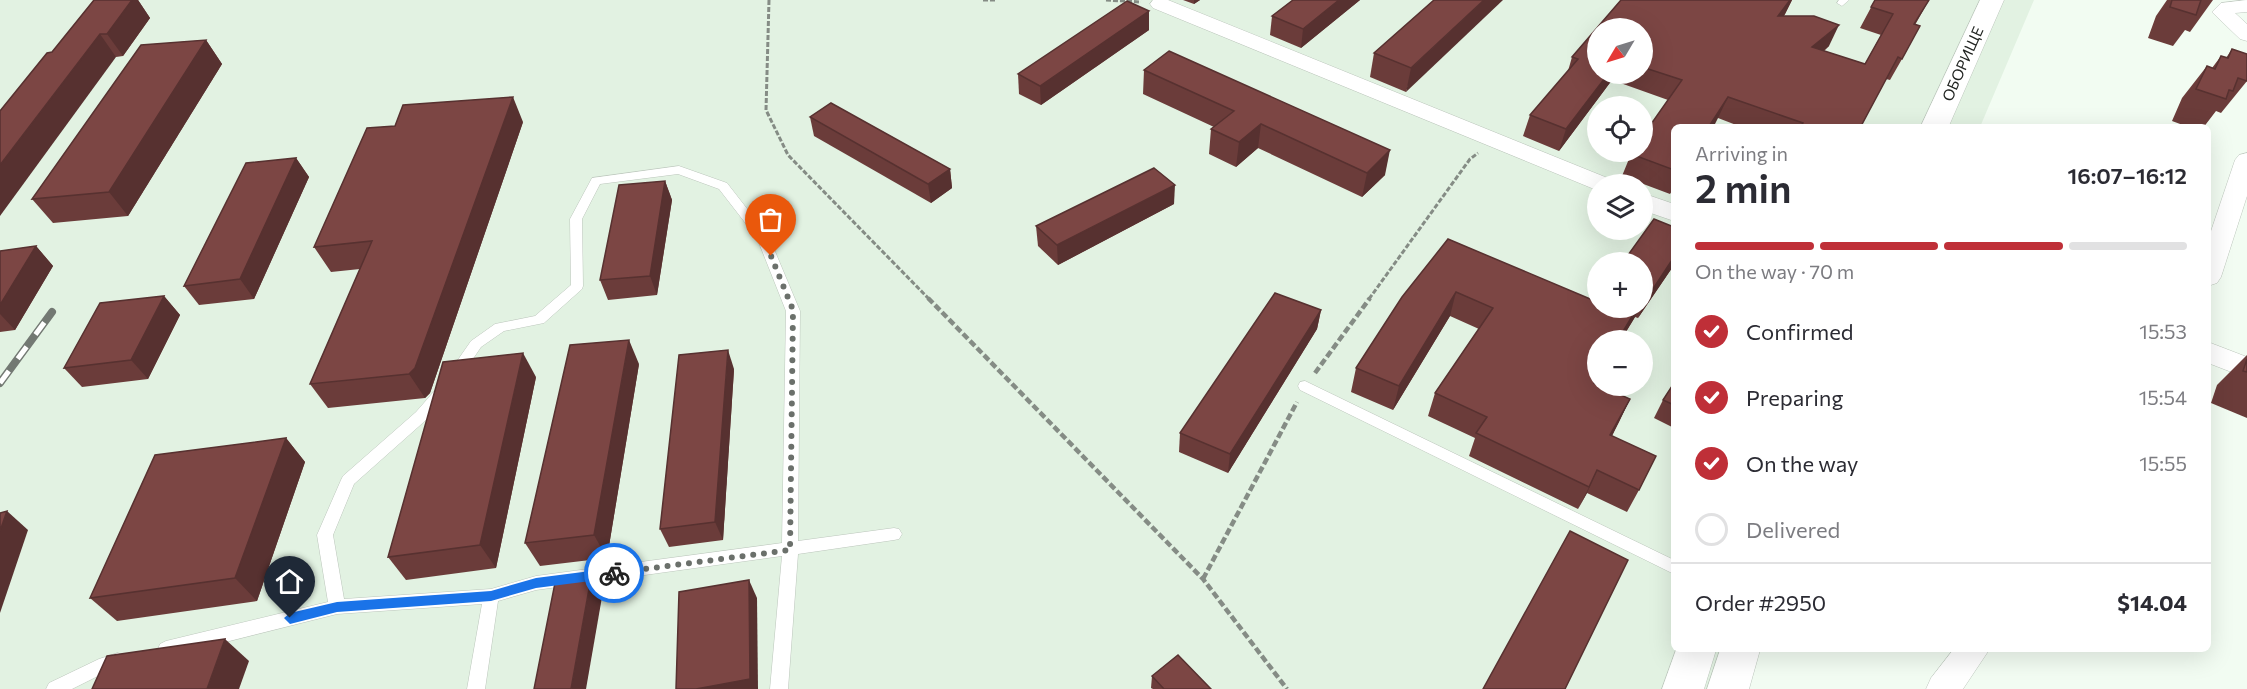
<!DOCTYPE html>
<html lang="en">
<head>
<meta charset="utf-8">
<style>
  body { margin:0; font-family:Commissioner,sans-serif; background:#f2f2f3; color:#2b2b33; height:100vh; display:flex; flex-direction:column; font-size:22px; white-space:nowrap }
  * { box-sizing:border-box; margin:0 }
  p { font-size:20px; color:#7c7c81 }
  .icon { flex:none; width:33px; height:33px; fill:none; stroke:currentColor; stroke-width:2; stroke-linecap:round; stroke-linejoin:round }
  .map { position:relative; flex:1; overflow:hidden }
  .panel { position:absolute; left:1671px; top:124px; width:540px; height:528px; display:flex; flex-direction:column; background:#fff; border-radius:9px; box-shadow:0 6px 24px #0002 }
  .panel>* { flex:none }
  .needle { width:39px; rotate:232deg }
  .buttons { position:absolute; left:1587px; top:18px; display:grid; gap:12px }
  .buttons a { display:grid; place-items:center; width:66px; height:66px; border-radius:50%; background:#fff; box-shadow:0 6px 24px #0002; font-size:30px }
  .pin { position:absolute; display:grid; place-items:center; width:51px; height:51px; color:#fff; margin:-62px -26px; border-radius:50% 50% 50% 0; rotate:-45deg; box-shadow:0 0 6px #0007 }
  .pin .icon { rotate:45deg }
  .courier { position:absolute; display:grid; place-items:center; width:60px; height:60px; margin:-30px; border:4px solid #1a73e8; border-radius:50%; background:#fff; color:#222; box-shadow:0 2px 8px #0007 }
  .headline em { font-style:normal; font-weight:600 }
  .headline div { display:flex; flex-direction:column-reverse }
  .headline { display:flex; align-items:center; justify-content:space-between; height:102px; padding:0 24px }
  h1 { font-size:39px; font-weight:600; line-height:45px }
  .bar { display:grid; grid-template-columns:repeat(4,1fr); gap:9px 6px; align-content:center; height:72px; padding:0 24px }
  .bar i { height:8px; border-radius:4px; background:#e1e1e2 }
  .bar .on { background:#bf2f38 }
  .bar p { grid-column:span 4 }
  .line { display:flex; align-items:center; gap:15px; padding:0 24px; border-top:2px solid #e1e1e2 }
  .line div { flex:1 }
  ol { padding:0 24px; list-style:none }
  li { display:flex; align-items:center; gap:18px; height:66px }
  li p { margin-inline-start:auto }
  li .icon { padding:6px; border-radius:50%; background:#bf2f38; color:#fff; stroke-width:4 }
  li:last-child { color:#7c7c81 }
  li i { width:33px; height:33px; border:3px solid #e1e1e2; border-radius:50% }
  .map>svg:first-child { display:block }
  .built { fill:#e2f2e2; fill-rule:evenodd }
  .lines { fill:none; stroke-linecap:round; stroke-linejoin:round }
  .lane-casing { stroke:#bcc6bc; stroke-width:1 }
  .street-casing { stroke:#bcc6bc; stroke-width:1 }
  .secondary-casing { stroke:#bcc6bc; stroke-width:1 }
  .path-far1 { stroke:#858c85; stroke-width:3; stroke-dasharray:5 2; stroke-linecap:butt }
  .path { stroke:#858c85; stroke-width:4.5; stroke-dasharray:7 3; stroke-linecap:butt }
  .lane { fill:#fff; fill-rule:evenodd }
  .street { fill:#fff; fill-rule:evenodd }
  .secondary { fill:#fff; fill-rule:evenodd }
  .rail-casing { stroke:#737973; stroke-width:8 }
  .rail { stroke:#fff; stroke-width:5; stroke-dasharray:15; stroke-linecap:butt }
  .wall { fill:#6b3c3a; fill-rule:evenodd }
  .shaded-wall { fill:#573130 }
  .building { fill:#7c4644; stroke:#573130; stroke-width:1.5 }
  .route { fill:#1a73e8 }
  .done { stroke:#6b706b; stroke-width:6; stroke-dasharray:0 10.8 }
  .labels { text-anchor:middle; stroke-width:6; stroke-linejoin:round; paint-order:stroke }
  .far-street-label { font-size:15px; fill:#222522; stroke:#fff }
</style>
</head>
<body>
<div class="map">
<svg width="2247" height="689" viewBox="0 0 2247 689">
  <rect width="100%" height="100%" fill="#f2fcf2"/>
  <path class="built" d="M0,0h2034l-54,127 -306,1v522h86l-14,39h-1746zM1598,28h44v46h-44zM1598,106h44v46h-44zM1598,184h44v46h-44zM1598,262h44v46h-44zM1598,340h44v46h-44z"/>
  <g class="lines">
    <g class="lane-casing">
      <g id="lane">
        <polygon points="1839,0 1849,0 1842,6 1837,3"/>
        <polygon points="679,166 727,183 769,237 800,311 798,541 894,528 899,529 902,534 899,539 894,540 798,554 788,689 770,689 782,556 536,590 498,601 485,689 467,689 482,604 337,614 166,657 160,654 158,649 160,644 166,641 328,602 317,535 341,480 343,476 416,412 437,388 447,388 449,392 426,420 354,484 333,535 344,599 491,589 536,576 782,543 786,311 757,238 719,189 678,174 600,184 582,219 583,286 582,289 544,323 504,331 481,347 460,378 450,378 448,374 471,341 495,324 535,316 571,285 570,219 592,178"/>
        <polygon points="1305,381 1674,560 1674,574 1300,390 1298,386 1300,382"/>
        <polygon points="118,653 124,656 126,661 124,666 108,671 72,689 46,689 49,683 99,659"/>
      </g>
    </g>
    <g class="street-casing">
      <g id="street">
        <polygon points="1153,0 1168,0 1610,179 1614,184 1598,184 1598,190 1594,189 1153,8 1150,4"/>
        <polygon points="2247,0 2247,12 2235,13 2247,24 2247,41 2240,39 2212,12 2221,3"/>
        <polygon points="2247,153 2247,196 2221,277 2217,283 2208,286 2208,240 2235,160 2239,155"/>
        <polygon points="1642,193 1674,204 1674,221 1642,210"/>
        <polygon points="2208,342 2247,357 2247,378 2208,363"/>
        <polygon points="1953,650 1989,650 1963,689 1926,689 1931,678"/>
      </g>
    </g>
    <g class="secondary-casing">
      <g id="secondary">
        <polygon points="1980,0 2004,0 1948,128 1920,128"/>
        <polygon points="1676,650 1716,650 1704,689 1662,689"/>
        <polygon points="1720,650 1760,650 1749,689 1707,689"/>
      </g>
    </g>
    <g class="path-far1">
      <polyline points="769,0 766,110 788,155 929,299"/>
      <polyline points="983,0 996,0"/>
      <polyline points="1106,0 1141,2"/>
      <polyline points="1369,299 1470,159 1478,153"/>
    </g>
    <g class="path">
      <polyline points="928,298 1203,579 1287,689"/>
      <polyline points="1315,373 1370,298"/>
      <polyline points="1203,579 1297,402"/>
    </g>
    <use href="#lane" class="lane"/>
    <use href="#street" class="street"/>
    <use href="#secondary" class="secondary"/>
    <g class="rail-casing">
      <polyline id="rail" points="0,383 52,312"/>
    </g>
    <use href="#rail" class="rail"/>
  </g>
  <g class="wall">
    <polygon points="94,0 138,0 150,18 123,56 116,57 52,52"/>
    <polygon points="1183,0 1200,0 1194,4"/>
    <polygon points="1293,0 1360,0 1301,48 1270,35 1272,16"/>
    <polygon points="1434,0 1406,92 1370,77 1374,53"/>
    <path d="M1621,0h171l-8,16 45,30 -5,5 41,13 16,-29 -21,-7 15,-28h54l-14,25 -13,34 -12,21 -4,-1 -26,49h-116l-26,-10 -44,10v60l-4,6 -48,-18 9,-22 37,-54 -56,-20 -53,71 -36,-15 7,-21 38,-44 4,-14zM1642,28v46h-44z"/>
    <polygon points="2167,0 2213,0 2190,32 2185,30 2173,46 2148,38 2156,16"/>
    <polygon points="1149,11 1149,30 1041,105 1019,94 1018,74"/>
    <polygon points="206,40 222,64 128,216 53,223 32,199"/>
    <polygon points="2232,49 2247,81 2221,113 2216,111 2203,128 2191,128 2172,121 2182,98 2207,66 2212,68 2221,56 2226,58"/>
    <polygon points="1144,70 1385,175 1362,197 1258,148 1236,167 1209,154 1211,129 1214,127 1143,94"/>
    <polygon points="810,117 950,169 952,188 931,203 814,136"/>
    <polygon points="523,122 430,393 425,398 328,408 310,384 360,269 331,272 314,247"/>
    <polygon points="296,158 309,177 254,299 199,305 184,286"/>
    <polygon points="665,181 672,200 657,295 608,300 600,280"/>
    <polygon points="1174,204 1058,265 1038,246 1036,226"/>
    <polygon points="1448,239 1598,308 1642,308 1642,262 1674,265 1638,318 1635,317 1621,340 1598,340 1597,384 1630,399 1612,436 1639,490 1627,512 1587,493 1578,509 1469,456 1475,438 1428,416 1435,393 1479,329 1450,316 1393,410 1351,392 1356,368"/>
    <polygon points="36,246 53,266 15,330 0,332 0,251"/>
    <polygon points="164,296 180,315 148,379 82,387 64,368"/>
    <polygon points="1321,310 1317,329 1228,473 1179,452 1180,433"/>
    <polygon points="2247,355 2247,418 2211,403 2217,385"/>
    <polygon points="639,364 607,558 540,566 525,543"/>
    <polygon points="734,369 723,540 669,547 660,529"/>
    <polygon points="536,377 496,568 406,580 388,557"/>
    <polygon points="1674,383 1674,428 1654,418 1663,400"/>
    <polygon points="286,438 305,462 257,601 117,621 90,598"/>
    <polygon points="1152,676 1211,689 1153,689 1151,688"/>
  </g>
  <g class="shaded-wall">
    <polygon points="132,0 138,0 150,18 123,56 107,34"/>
    <polygon points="1194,0 1200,0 1194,4"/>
    <polygon points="1339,0 1360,0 1301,48 1303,29"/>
    <polygon points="1484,0 1503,0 1406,92 1411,68"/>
    <polygon points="1790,0 1792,0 1785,14 1768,37 1778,16"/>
    <polygon points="1149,11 1149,30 1041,105 1040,86"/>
    <polygon points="1839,25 1829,46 1802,68 1812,47"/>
    <polygon points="100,34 116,57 0,216 0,165"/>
    <polygon points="206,40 222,64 128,216 109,192"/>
    <polygon points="1608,74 1614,74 1612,80 1559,151 1566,129"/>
    <polygon points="513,97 523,122 430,393 425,398 409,374"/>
    <polygon points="1728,97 1718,118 1713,128 1708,128"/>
    <polygon points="1261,124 1258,148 1236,167 1239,142"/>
    <polygon points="1390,150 1385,175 1362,197 1367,173"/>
    <polygon points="296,158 309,177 254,299 240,279"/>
    <polygon points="950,169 952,188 931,203 928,184"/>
    <polygon points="665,181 672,200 657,295 650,276"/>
    <polygon points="1175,185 1174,204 1058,265 1057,245"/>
    <polygon points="36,246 53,266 15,330 0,314 0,305"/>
    <polygon points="1674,257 1674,265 1638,318 1649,295"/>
    <polygon points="1456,292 1450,316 1393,410 1399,386"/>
    <polygon points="164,296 180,315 148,379 131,360"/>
    <polygon points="1637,308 1639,308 1635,317 1621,340 1618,340"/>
    <polygon points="1321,310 1317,329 1228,473 1230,454"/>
    <polygon points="629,340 639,364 607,558 594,535"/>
    <polygon points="728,350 734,369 723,540 715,522"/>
    <polygon points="523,353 536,377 496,568 480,545"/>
    <polygon points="1630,399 1619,422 1600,459 1610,435"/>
    <polygon points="286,438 305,462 257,601 235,578"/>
    <polygon points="1597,470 1587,493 1578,509 1589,487"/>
    <polygon points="7,511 28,530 0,613 0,531"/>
    <polygon points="591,578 602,597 586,689 571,689"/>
    <polygon points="749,580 757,598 758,689 696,689"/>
    <polygon points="225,639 249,661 239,689 207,689"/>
  </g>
  <g class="building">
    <polygon points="94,0 132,0 107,34 100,34 0,165 0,111 47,53 52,52"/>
    <polygon points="1293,0 1339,0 1303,29 1272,16"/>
    <polygon points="1434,0 1484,0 1411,68 1374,53"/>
    <polygon points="1621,0 1790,0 1778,16 1814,16 1839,25 1812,47 1865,64 1893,14 1871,7 1875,0 1929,0 1914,24 1920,26 1902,59 1898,57 1860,128 1800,128 1803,123 1728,97 1708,128 1674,128 1674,170 1631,154 1633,152 1642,152 1642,137 1682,80 1642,67 1642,28 1598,28 1598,74 1608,74 1566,129 1530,115 1578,59 1572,57"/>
    <polygon points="2172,0 2201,0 2196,15 2170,7"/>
    <polygon points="1127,1 1149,11 1040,86 1018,74"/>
    <polygon points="206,40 109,192 32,199 141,45"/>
    <polygon points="2232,49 2247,54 2247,81 2238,78 2233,91 2229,90 2226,99 2196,89 2207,66 2215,69 2221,56 2228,58"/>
    <polygon points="1169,51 1390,150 1367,173 1261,124 1239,142 1211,129 1234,111 1144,70"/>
    <polygon points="513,97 415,368 409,374 310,384 372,241 314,247 367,128 395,126 403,105"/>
    <polygon points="831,103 950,169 928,184 810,117"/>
    <polygon points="296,158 240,279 184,286 246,163"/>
    <polygon points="1154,168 1175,185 1057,245 1036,226"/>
    <polygon points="665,181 650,276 600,280 619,185"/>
    <polygon points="1654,219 1674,227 1674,257 1649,295 1645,293 1642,298 1642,262 1623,262"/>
    <polygon points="1448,239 1595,301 1598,297 1598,308 1637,308 1618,340 1598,340 1598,378 1594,383 1630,399 1610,435 1656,456 1639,490 1597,470 1589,487 1476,433 1487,417 1435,393 1493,308 1456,292 1399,386 1356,368 1402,297"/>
    <polygon points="36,246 0,305 0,251"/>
    <polygon points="1275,293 1321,310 1230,454 1180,433"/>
    <polygon points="164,296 131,360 64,368 100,303"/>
    <polygon points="629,340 594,535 525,543 570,345"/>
    <polygon points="728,350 715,522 660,529 679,355"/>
    <polygon points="523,353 480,545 388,557 443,362"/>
    <polygon points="2247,359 2247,372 2243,371"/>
    <polygon points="1674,383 1674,405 1663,400"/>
    <polygon points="286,438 235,578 90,598 155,455"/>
    <polygon points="7,511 0,531 0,513"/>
    <polygon points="1570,531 1628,560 1565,689 1483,689"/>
    <polygon points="591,578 571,689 534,689 555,583"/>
    <polygon points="749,580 750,679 696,689 676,689 679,592"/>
    <polygon points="225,639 207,689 92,689 107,656"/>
    <polygon points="1178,655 1211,689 1164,689 1152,676"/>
  </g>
  <polygon class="route" points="614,568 619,573 614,578 536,588 491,601 337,612 290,624 284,618 290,613 337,602 491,591 536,578"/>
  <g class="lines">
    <polyline class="done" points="614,573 790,550 793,310 771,256"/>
  </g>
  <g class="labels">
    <g class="far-street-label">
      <text transform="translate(1963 64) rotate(-66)" y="5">ОБОРИЩЕ</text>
    </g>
  </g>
</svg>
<div class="buttons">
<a><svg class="needle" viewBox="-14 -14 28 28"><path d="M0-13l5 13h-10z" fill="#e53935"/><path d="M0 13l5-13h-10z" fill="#7c7c81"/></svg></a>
<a><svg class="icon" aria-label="locate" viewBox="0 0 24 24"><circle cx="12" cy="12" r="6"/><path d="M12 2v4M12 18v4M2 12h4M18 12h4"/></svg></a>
<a><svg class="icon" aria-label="layers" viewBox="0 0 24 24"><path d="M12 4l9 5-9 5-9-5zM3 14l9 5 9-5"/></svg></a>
<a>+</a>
<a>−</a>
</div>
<div class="pin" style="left:771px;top:256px;background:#ea580c"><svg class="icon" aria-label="bag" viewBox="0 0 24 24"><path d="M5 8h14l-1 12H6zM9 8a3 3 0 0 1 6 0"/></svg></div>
<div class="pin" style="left:290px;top:618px;background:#1f2937"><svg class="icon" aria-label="home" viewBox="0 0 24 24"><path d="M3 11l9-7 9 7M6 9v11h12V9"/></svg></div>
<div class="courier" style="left:614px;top:573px"><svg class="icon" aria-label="bike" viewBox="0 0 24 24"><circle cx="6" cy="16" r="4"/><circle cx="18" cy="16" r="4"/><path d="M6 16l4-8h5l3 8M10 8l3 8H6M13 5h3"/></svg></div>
<section class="panel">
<div class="headline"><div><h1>2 min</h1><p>Arriving in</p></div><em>16:07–16:12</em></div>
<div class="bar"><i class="on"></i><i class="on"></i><i class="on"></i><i></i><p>On the way · 70 m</p></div>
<ol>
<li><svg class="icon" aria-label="check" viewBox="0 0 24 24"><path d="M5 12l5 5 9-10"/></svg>Confirmed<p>15:53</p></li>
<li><svg class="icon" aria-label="check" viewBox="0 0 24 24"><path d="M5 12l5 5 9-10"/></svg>Preparing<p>15:54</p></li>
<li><svg class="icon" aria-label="check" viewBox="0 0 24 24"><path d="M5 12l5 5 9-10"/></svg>On the way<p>15:55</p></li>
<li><i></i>Delivered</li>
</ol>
<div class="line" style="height:78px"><div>Order #2950</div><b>$14.04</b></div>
</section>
</div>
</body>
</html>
